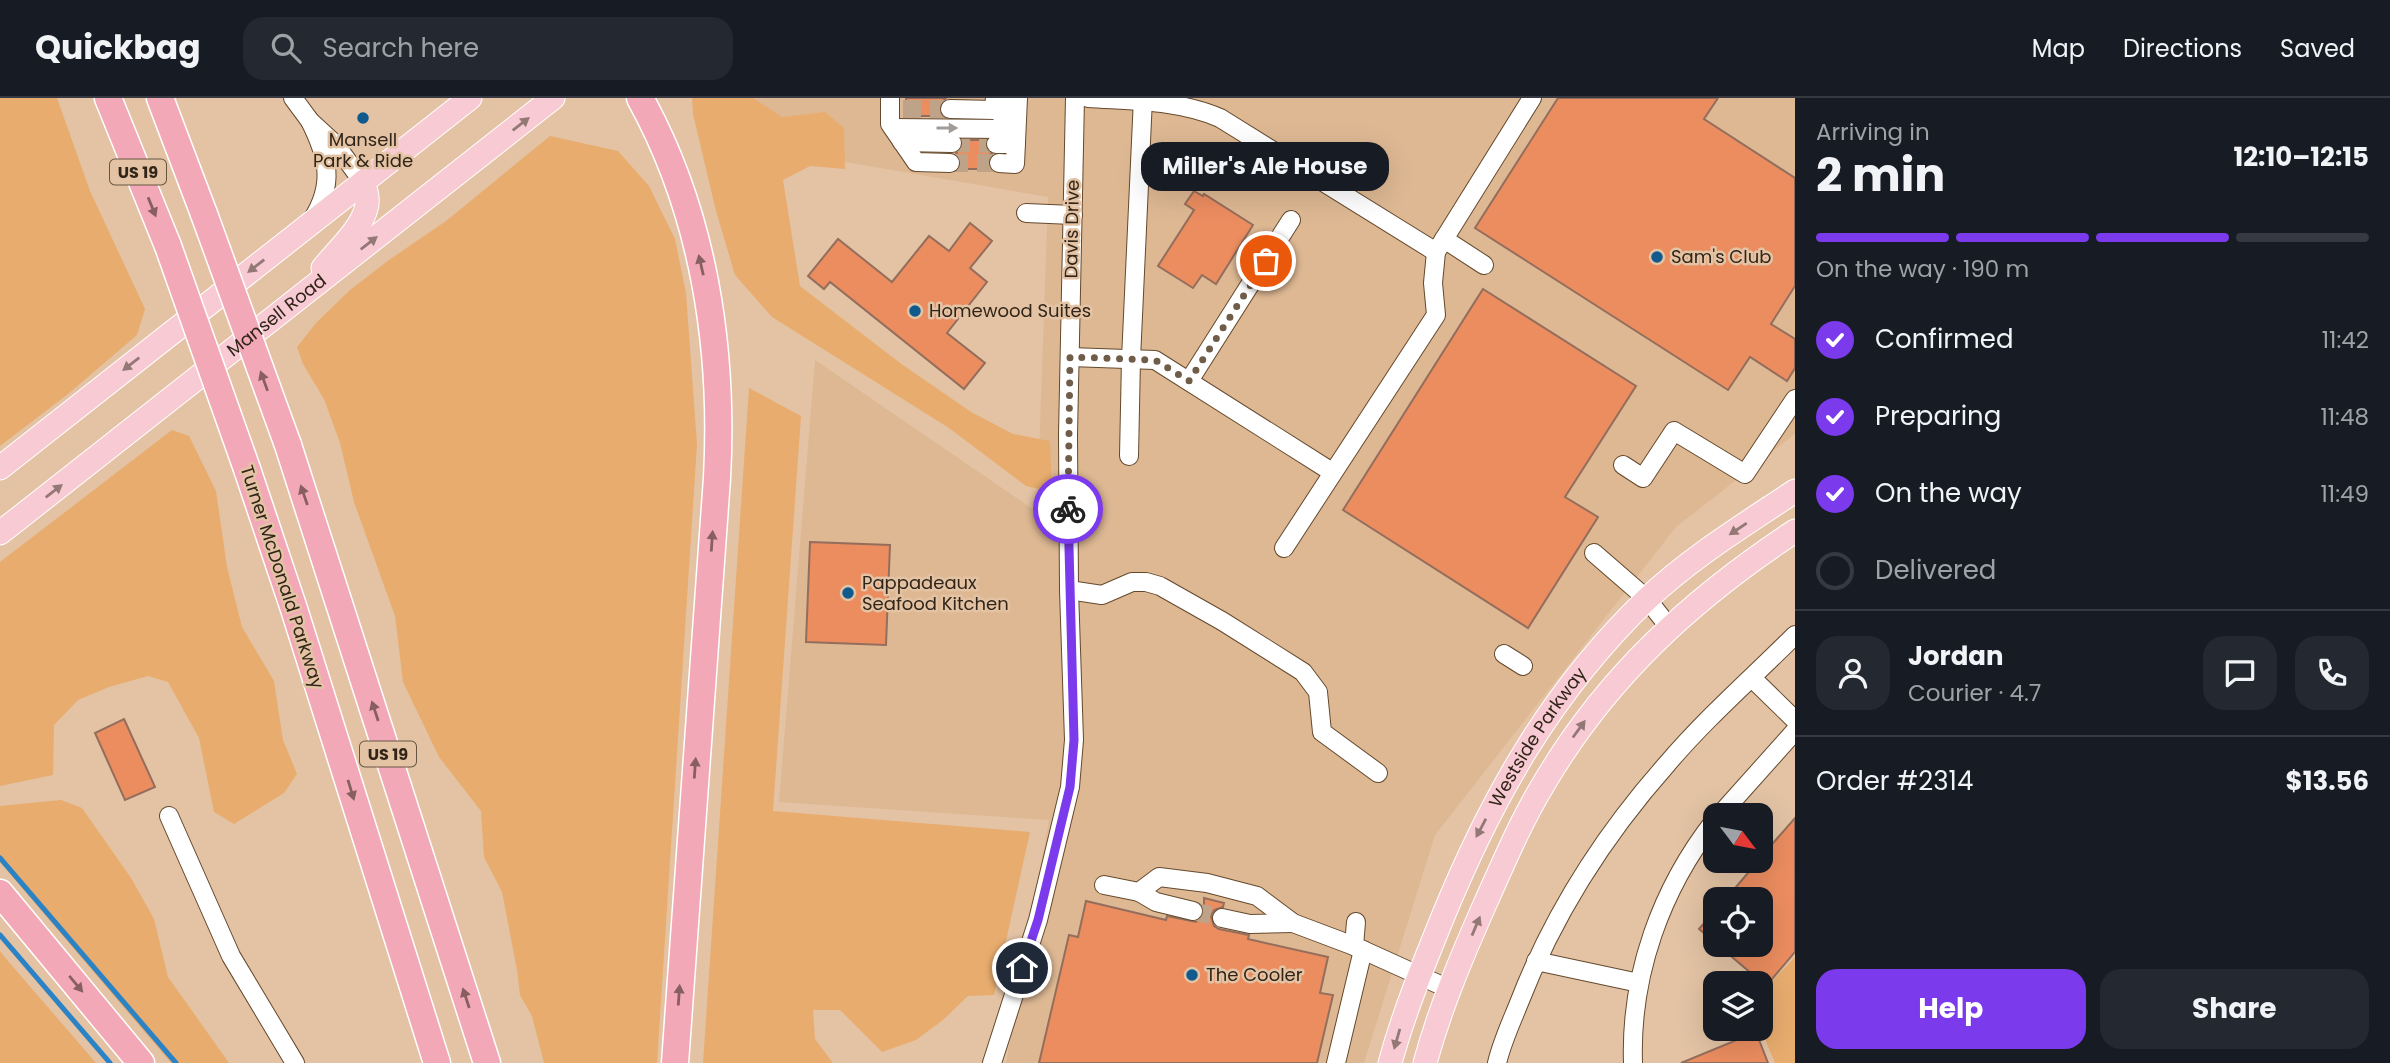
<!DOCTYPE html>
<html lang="en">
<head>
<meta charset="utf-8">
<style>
  body { margin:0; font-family:Poppins,sans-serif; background:#242831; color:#f1f3f6; height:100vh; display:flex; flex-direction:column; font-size:26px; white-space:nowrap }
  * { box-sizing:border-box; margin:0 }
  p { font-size:23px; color:#9ea1a6 }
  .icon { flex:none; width:38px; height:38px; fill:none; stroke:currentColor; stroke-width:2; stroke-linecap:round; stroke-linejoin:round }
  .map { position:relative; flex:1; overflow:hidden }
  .panel { display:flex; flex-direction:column; background:#171b24; width:595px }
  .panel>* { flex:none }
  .needle { width:46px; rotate:122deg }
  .fabs { position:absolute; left:1703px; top:705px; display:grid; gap:14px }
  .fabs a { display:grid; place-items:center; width:70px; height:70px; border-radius:14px; background:#171b24; box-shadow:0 7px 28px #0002; font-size:35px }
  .pin { position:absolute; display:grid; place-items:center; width:60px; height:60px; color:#fff; margin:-30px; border:4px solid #fff; border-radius:50%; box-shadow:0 2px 7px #0007 }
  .courier { position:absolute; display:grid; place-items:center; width:70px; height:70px; margin:-35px; border:5px solid #7c3aed; border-radius:50%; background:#fff; color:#222; box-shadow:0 2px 9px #0007 }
  .bubble { position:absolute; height:49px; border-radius:21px; background:#171b24; box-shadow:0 7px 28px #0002; font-size:23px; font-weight:700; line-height:49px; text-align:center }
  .summary em { font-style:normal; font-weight:700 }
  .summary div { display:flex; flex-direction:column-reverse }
  .summary { display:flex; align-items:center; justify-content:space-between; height:119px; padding:0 21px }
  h1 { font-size:46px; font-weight:700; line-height:52px }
  .bar { display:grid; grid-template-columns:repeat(4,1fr); gap:10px 7px; align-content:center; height:84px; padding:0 21px }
  .bar i { height:9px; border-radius:5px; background:#363941 }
  .bar .on { background:#7c3aed }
  .bar p { grid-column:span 4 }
  .line { display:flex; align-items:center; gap:18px; padding:0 21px; border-top:2px solid #363941 }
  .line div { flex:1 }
  .round { display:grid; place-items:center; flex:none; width:74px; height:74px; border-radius:21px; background:#242831 }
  ol { padding:0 21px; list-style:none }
  li { display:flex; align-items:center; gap:21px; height:77px }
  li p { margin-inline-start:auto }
  li .icon { padding:7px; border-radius:50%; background:#7c3aed; color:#fff; stroke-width:4 }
  li:last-child { color:#9ea1a6 }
  li i { width:38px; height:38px; border:4px solid #363941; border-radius:50% }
  .primary-button { display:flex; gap:14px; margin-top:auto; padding:14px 21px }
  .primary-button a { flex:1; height:80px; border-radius:21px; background:#7c3aed; color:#fff; font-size:28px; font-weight:700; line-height:80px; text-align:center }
  .primary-button a+a { background:#242831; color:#f1f3f6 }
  header { display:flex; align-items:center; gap:42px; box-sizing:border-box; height:98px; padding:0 35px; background:#171b24; border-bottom:2px solid #363941 }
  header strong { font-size:33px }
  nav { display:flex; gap:38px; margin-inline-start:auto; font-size:24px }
  .search { width:490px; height:63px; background:#242831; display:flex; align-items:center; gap:18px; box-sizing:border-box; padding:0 24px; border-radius:21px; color:#9ea1a6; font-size:26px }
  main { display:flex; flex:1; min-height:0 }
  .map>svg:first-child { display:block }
  .built { fill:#deb893 }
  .green { fill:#e8ac6e }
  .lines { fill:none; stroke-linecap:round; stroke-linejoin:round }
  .stream { stroke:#2b83c5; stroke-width:5 }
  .building { fill:#ec8d60; stroke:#946e5c; stroke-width:2 }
  .minor-tunnel { stroke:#bfa388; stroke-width:18; stroke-dasharray:18 9; stroke-linecap:butt }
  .minor-casing { stroke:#64492d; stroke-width:20 }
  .major-casing { stroke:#fff; stroke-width:25 }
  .highway-casing { stroke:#fff; stroke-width:29 }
  .minor { stroke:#fff; stroke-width:18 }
  .major { stroke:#f8cbd4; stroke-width:23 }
  .highway { stroke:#f3a8b7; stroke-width:26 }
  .highway-bridge-casing { stroke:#fff; stroke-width:29; stroke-linecap:butt }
  .highway-bridge { stroke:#f3a8b7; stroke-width:26 }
  .oneway { fill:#947876 }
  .oneway2 { fill:#a29c97 }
  .oneway3 { fill:#885f60 }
  .done { stroke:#6f5c49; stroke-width:7; stroke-dasharray:0 12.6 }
  .route { stroke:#7c3aed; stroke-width:9 }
  .poi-dot { fill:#105a8e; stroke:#e3c3a4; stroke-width:2.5 }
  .labels { text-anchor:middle; stroke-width:5; stroke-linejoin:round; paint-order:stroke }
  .shield { fill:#e3c3a4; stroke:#665442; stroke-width:2 }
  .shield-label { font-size:16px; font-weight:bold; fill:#312418 }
  .poi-label { font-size:18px; fill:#312418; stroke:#e3c3a4; text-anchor:start }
  .street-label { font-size:18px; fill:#312418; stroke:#e3c3a4 }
</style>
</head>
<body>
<header>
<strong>Quickbag</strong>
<div class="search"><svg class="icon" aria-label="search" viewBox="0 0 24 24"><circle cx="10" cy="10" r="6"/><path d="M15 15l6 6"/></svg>Search here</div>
<nav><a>Map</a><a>Directions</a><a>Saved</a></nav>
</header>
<main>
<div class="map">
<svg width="1795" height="965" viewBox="0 0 1795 965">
  <rect width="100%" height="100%" fill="#e3c3a4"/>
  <polygon class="built" points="714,0 1795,0 1795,336 1676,429 1435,737 1364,965 1006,965 1049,722 779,704 815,262 1037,414 1048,99 805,57"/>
  <g class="green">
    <polygon points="0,0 57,0 90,93 145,211 137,237 68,296 0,348"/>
    <polygon points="692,0 753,0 782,19 825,14 844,30 845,71 810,68 783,82 800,188 900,265 971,314 1013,336 1050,343 1052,394 1026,388 949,330 772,219 735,177 716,113 693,16"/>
    <polygon points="550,38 618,53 649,88 675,141 686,195 697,346 657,965 544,965 532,918 520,897 517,872 502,794 484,759 481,713 439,659 403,584 395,518 354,404 340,345 324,301 303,266 297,249 316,225 350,192 389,162 446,123"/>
    <polygon points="749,290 801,318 773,713 1030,734 994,897 968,898 943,922 916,942 882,954 840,912 813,912 815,941 833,965 703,965"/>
    <polygon points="172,332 189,338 216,393 227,469 242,529 274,583 283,642 297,676 284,695 234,726 214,714 199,640 168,584 148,578 109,589 78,602 54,627 53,677 0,688 0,464"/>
    <polygon points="61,702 82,710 131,780 154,821 168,879 229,965 171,965 0,764 0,708"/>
    <polygon points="0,853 8,863 96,965 0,965"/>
    <path d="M1795,859v106h-20c-8,-20 -25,-53 -10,-73 9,-12 20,-22 30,-33z"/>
  </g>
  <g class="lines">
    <g class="stream">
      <polyline points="0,760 176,965"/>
      <polyline points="0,837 110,965"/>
    </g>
  </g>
  <g class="building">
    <polygon points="906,0 946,0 941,5 939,10 941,18 906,18"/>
    <polygon points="1558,0 1718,0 1704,21 1795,80 1795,188 1771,226 1795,241 1795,270 1787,283 1750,259 1728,292 1475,130"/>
    <polygon points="963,42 986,42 986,51 992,56 988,64 990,71 960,71 960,60 956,55 962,50"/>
    <polygon points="1194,93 1203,98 1204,96 1253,127 1216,186 1202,177 1193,190 1158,168 1194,112 1185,106"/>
    <polygon points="970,125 992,143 970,170 987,184 947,235 985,265 964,291 830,184 824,191 808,178 838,141 892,184 929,138 949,153"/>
    <polygon points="1483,191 1636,288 1565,399 1598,419 1528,530 1343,412"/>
    <polygon points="810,444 890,447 886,547 806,544"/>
    <polygon points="124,621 155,689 125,702 95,635"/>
    <polygon points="1795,720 1795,854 1766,888 1718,847 1760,847 1760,802 1725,802 1758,763 1760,763 1760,760"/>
    <polygon points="1204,800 1224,805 1223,809 1214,812 1211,818 1214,828 1219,831 1249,837 1248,841 1328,859 1320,895 1333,897 1317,965 1039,965 1069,837 1078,839 1086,803 1166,822 1167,818 1196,824 1204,816"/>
    <polygon points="1715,813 1715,845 1699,831"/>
    <polygon points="1756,934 1768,965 1681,965"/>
  </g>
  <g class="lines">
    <g class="minor-tunnel">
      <polyline points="903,11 950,11"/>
      <polyline points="952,45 996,46"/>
      <polyline points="950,65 999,65"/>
      <polyline points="1193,813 1222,820"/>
    </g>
    <g class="minor-casing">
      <g id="minor">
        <polyline points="293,0 310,23 335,46 363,84"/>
        <polyline points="890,0 890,26 916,64 950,65"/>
        <path d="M1088,0c44,3 91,2 132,20l216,134"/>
        <polyline points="950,11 994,12 995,0"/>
        <path d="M310,23c18,36 25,63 2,99"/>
        <polyline points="893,30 1002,31 1004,0"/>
        <polyline points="902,44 952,45"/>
        <polyline points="996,46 1016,46"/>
        <polyline points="999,65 1015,66 1018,0"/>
        <polyline points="1026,115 1073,117"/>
        <polyline points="1444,141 1484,167"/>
        <polyline points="1070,259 1155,262 1332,374"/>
        <polyline points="1189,283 1291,122"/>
        <polyline points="1129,358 1131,261 1143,0"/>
        <polyline points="1623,367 1643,380 1674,333 1745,376 1795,301"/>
        <polyline points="1284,450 1436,217 1433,185 1436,154 1532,0"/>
        <polyline points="1594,455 1647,501 1669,529"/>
        <polyline points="1069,492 1102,497 1132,484 1146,484 1160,488 1222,523 1303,574 1318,594 1322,634 1378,675"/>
        <polyline points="1504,556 1523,568"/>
        <polyline points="1752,580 1795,622"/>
        <polyline points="169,718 231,858 295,965"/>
        <polyline points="1719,718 1795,633"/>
        <polyline points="1104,787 1139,794 1159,779 1207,785 1257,798 1293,825 1354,848 1449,891"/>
        <polyline points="1139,794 1156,804 1193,813"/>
        <polyline points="1222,820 1250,826 1293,825"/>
        <polyline points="1354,848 1356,824"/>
        <polyline points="1536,863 1639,885"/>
        <polyline points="992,965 1038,822 1070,689 1074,642 1069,492 1068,337 1075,0"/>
        <polyline points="1336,965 1363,852"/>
        <path d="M1497,965c5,-21 14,-40 22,-60 34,-88 85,-168 148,-239 39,-46 85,-86 128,-129"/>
        <path d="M1633,965c-3,-88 28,-174 82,-243"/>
      </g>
    </g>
    <g class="major-casing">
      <g id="major">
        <path d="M323,170c13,-16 38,-39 43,-59 3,-10 0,-18 -3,-27"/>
        <polyline points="0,370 470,0"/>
        <path id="s1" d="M0,435l553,-435"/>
        <path id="s2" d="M1390,965c14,-51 34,-100 54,-149 49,-119 108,-223 202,-314 44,-42 98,-75 149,-109"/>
        <path d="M1425,965c15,-55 37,-107 60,-159 18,-40 35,-81 58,-119 63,-108 149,-186 252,-254"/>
      </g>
    </g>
    <g class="highway-casing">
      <g id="highway">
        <polyline points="108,0 168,148"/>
        <polyline points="160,0 204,116"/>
        <path d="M640,0c64,116 84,250 77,380l-42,585"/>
        <polyline points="288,347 487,965"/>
        <polyline points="247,371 294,511 437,965"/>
        <polyline points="0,795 141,965"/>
      </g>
    </g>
    <use href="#minor" class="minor"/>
    <use href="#major" class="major"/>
    <use href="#highway" class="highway"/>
    <g class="highway-bridge-casing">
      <g id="highway-bridge">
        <polyline points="204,116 288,347"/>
        <polyline points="168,148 247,371"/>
      </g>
    </g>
    <use href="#highway-bridge" class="highway-bridge"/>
  </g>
  <defs><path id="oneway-solid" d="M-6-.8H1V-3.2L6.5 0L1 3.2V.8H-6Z" transform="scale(1.75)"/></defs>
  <g class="oneway">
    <use href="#oneway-solid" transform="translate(521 26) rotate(-38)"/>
    <use href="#oneway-solid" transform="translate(369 145) rotate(-38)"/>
    <use href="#oneway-solid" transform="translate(256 168) rotate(142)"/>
    <use href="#oneway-solid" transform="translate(131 266) rotate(142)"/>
    <use href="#oneway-solid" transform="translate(54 393) rotate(-38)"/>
    <use href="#oneway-solid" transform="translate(1738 431) rotate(146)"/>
    <use href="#oneway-solid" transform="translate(1579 631) rotate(-54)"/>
    <use href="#oneway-solid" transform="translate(1481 730) rotate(118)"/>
    <use href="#oneway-solid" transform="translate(1476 828) rotate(-67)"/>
    <use href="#oneway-solid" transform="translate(1397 941) rotate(106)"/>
  </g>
  <use class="oneway2" href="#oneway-solid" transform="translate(947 30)"/>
  <g class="oneway3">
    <use href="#oneway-solid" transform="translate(152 109) rotate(68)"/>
    <use href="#oneway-solid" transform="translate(701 167) rotate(-103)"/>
    <use href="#oneway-solid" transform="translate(264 283) rotate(-110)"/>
    <use href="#oneway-solid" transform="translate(304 397) rotate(-109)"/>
    <use href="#oneway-solid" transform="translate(712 443) rotate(-86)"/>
    <use href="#oneway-solid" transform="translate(375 613) rotate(-108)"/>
    <use href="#oneway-solid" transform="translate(695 670) rotate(-86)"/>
    <use href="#oneway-solid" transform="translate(351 692) rotate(73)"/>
    <use href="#oneway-solid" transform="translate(76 886) rotate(50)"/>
    <use href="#oneway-solid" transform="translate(679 897) rotate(-86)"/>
    <use href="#oneway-solid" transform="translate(466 900) rotate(-108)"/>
  </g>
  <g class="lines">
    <polyline class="done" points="1068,411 1070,259 1155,262 1189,283 1266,163"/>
    <polyline class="route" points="1022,870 1038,822 1070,689 1074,642 1068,411"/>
  </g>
  <g class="poi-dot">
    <circle cx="363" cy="20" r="7"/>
    <circle cx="1657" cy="159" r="7"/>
    <circle cx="915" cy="213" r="7"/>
    <circle cx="848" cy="495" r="7"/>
    <circle cx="1192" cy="877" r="7"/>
  </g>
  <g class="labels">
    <g class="shield">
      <rect x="110" y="61.5" width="56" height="25" rx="5"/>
      <rect x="360" y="643.5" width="56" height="25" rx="5"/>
    </g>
    <g class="shield-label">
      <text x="138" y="80">US 19</text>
      <text x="388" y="662">US 19</text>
    </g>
    <g class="poi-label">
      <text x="363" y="48" text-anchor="middle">Mansell<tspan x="363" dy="21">Park &amp; Ride</tspan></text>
      <text x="1671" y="165">Sam's Club</text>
      <text x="929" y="219">Homewood Suites</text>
      <text x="862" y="491">Pappadeaux<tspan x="862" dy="21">Seafood Kitchen</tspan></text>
      <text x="1206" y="883">The Cooler</text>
    </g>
    <g class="street-label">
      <text transform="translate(1072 131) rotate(-89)" y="6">Davis Drive</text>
      <text dy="6" stroke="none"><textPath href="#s1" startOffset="352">Mansell Road</textPath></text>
      <text transform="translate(282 479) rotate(72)" y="6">Turner McDonald Parkway</text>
      <text dy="6" stroke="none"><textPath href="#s2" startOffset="359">Westside Parkway</textPath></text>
    </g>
  </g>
</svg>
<div class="fabs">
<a><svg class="needle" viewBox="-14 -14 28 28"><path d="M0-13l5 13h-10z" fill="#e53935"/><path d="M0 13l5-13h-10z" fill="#9ea1a6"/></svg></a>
<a><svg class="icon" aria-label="locate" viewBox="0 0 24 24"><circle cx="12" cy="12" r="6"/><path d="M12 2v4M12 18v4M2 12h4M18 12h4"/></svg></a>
<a><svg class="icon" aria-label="layers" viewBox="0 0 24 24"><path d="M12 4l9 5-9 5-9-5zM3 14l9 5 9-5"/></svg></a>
</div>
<div class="pin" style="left:1266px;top:163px;background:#ea580c"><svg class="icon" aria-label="bag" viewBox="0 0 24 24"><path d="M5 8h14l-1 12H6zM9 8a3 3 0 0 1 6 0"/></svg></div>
<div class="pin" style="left:1022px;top:870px;background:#1f2937"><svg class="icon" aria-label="home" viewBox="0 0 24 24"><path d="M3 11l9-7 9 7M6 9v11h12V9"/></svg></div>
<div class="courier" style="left:1068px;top:411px"><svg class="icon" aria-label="bike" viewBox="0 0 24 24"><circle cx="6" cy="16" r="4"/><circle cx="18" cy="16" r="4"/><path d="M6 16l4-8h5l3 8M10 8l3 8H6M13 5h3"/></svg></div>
<div class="bubble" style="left:1141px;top:44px;width:248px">Miller's Ale House</div>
</div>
<section class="panel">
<div class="summary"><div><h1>2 min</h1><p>Arriving in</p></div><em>12:10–12:15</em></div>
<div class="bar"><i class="on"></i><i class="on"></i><i class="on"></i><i></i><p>On the way · 190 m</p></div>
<ol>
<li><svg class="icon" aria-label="check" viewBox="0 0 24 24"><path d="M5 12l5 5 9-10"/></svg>Confirmed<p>11:42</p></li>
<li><svg class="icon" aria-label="check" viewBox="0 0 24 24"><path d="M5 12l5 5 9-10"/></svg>Preparing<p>11:48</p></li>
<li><svg class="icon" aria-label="check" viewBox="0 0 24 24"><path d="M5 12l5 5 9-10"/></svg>On the way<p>11:49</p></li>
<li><i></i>Delivered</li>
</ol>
<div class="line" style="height:126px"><a class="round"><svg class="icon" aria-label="person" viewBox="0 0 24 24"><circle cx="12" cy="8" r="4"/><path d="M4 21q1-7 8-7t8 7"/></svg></a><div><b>Jordan</b><p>Courier · 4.7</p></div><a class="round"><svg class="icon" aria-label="chat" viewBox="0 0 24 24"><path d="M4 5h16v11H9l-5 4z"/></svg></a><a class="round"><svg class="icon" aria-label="phone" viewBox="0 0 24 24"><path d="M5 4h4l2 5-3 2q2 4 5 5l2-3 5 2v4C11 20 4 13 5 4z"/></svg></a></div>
<div class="line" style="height:91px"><div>Order #2314</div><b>$13.56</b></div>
<div class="primary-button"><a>Help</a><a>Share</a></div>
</section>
</main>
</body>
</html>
